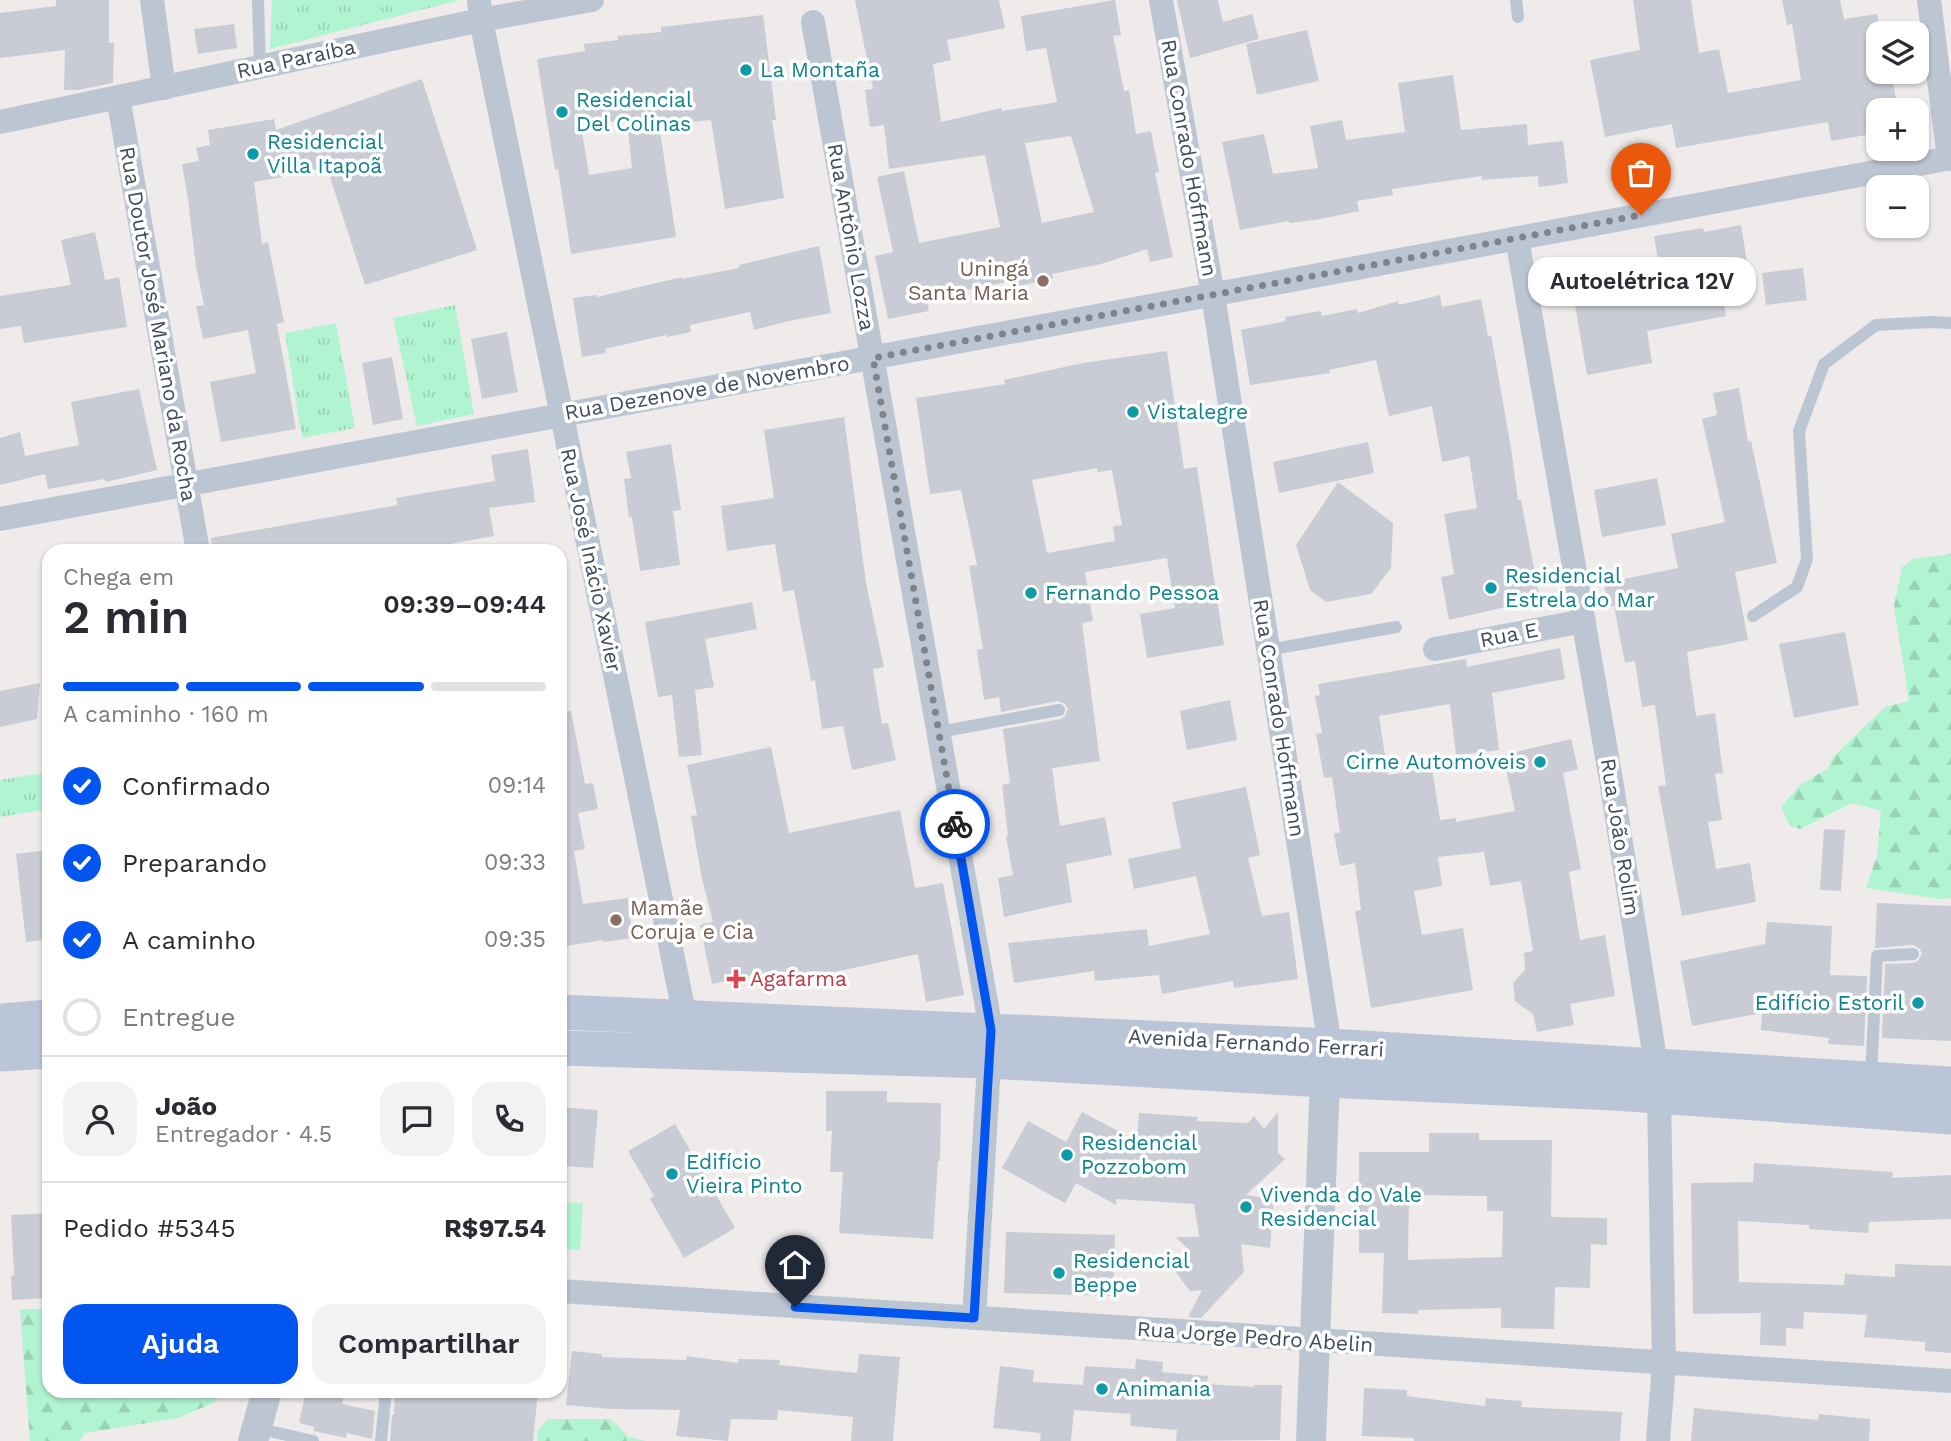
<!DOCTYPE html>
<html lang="pt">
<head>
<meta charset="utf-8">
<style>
  body { margin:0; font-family:"Work Sans",sans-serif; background:#f2f2f3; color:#2b2b33; height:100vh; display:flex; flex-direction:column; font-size:26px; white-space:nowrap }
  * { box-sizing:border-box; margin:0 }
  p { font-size:23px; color:#7c7c81 }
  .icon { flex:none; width:38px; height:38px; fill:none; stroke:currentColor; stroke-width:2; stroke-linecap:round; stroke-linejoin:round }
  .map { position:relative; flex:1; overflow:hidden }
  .side { position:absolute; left:42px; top:544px; width:525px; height:854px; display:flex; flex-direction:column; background:#fff; border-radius:21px; box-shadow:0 2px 5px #0004 }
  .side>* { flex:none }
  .fabs { position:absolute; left:1866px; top:21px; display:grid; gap:14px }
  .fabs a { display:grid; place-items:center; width:63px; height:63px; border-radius:14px; background:#fff; box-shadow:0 2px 5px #0004; font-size:35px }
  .pin { position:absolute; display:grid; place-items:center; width:60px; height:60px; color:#fff; margin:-72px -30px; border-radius:50% 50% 50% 0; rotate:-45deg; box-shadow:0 0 7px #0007 }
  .pin .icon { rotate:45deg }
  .courier { position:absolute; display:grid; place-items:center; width:70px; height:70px; margin:-35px; border:5px solid #0355f0; border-radius:50%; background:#fff; color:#222; box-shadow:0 2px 9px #0007 }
  .bubble { position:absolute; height:49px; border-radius:21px; background:#fff; box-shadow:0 2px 5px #0004; font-size:23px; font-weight:600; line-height:49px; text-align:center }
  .head em { font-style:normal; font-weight:600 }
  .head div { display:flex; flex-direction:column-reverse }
  .head { display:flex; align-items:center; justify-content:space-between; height:119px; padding:0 21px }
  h1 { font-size:46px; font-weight:600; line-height:52px }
  .bar { display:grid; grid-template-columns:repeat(4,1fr); gap:10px 7px; align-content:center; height:84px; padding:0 21px }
  .bar i { height:9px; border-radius:5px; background:#e1e1e2 }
  .bar .on { background:#0355f0 }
  .bar p { grid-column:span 4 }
  .line { display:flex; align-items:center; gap:18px; padding:0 21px; border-top:2px solid #e1e1e2 }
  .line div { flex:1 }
  .round { display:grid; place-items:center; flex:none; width:74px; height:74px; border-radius:21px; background:#f2f2f3 }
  ol { padding:0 21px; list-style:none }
  li { display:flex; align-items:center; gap:21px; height:77px }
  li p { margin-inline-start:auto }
  li .icon { padding:7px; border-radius:50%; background:#0355f0; color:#fff; stroke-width:4 }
  li:last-child { color:#7c7c81 }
  li i { width:38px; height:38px; border:4px solid #e1e1e2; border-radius:50% }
  .action { display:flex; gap:14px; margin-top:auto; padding:14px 21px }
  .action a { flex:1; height:80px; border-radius:21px; background:#0355f0; color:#fff; font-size:28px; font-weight:600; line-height:80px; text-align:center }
  .action a+a { background:#f2f2f3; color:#2b2b33 }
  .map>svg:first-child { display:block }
  .grass { fill:url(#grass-tufts) }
  .forest { fill:url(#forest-firs) }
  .garden { fill:#b1f4d1 }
  .building { fill:#c9ccd4; fill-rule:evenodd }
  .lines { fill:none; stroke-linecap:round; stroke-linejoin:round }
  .service { stroke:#bcc6d3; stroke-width:12 }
  .minor { stroke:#bcc6d3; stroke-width:24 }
  .tertiary { stroke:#bcc6d3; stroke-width:30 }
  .secondary { stroke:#bac6d8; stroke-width:35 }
  .done { stroke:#7e848d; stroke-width:7; stroke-dasharray:0 12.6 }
  .route { stroke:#0355f0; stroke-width:9 }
  .culture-dot { fill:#0f9aa8; stroke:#fff; stroke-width:2.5 }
  .education-dot { fill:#8d6e63; stroke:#fff; stroke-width:2.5 }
  .health-dot { fill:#e0444e; stroke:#fff; stroke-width:2.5 }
  .labels { text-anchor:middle; stroke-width:7; stroke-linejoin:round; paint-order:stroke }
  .street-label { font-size:21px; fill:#414c5b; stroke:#fff }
  .culture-label { font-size:21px; fill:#0d838f; stroke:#fff; text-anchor:start }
  .education-label { font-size:21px; fill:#785e54; stroke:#fff; text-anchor:end }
  .health-label { font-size:21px; fill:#be3a42; stroke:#fff; text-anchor:start }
</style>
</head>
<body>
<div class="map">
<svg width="1951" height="1441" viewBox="0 0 1951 1441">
  <defs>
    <pattern id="grass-tufts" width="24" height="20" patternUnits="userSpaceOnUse" patternTransform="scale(1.75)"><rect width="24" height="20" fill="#b1f4d1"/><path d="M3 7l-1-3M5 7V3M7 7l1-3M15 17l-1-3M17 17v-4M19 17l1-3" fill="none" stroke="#99d3b6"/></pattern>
    <pattern id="forest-firs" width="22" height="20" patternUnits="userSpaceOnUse" patternTransform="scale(1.75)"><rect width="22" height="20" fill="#b1f4d1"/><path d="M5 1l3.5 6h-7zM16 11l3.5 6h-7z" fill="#99d3b6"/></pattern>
  </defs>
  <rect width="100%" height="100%" fill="#eeebea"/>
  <g class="grass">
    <polygon points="272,0 460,0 270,49"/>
    <polygon points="455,305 474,414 417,426 393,318"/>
    <polygon points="336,323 355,428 302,438 285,333"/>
    <polygon points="49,772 49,809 0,817 0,780"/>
  </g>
  <g class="forest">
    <polygon points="1951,554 1951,898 1940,899 1866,888 1877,856 1881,811 1852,803 1800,829 1790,826 1781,807 1801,784 1827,769 1834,756 1885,707 1909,701 1894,606 1902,567 1913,559"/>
    <polygon points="20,1309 49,1309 49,1391 225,1391 213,1403 178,1418 84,1433 80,1441 30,1441"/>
    <polygon points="548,1419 610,1419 629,1437 646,1441 537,1441 538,1430"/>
  </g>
  <polygon class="garden" points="560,1202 583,1203 580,1250 560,1249"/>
  <g class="building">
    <polygon points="56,0 109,0 109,43 114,43 113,83 78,90 64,90 65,50 0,58 0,13 56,6"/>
    <path d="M855,0h144l6,28 -58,12 4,20 -18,4 8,58 60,-14 1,3 55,-9 -11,-54 -20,3 -5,-35 94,-16 6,35 -8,1 11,55 5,-1 7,44 15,-3 8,41 -4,1 18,84 -23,5 -3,-13 -46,15 -49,10 1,4 -10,3 -31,6 -1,-6 -84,18 2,12 -41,8 -13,-63 18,-4 -16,-75 27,-6 15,72 81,-16 -15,-72 -96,14 -5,-44 -14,2 -5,-37 8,-1zM1071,136l23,76 -52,11 -17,-80z"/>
    <polygon points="1177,0 1218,0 1223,22 1252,14 1259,39 1190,58"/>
    <polygon points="1633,0 1691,0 1699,53 1719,49 1728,93 1801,80 1792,24 1787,25 1782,0 1840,0 1844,19 1877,14 1880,33 1878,33 1878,72 1891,72 1898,110 1878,110 1878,133 1831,141 1828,122 1676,148 1672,124 1605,137 1590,60 1640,50"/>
    <path d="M763,15l13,105h-4l12,78 -59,11 -14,-89 -48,5v5l-3,1 16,106 -105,17 -13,-85 -3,1 -18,-111 48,-8 -1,-7 34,-4v-4l43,-4v-5zM627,120l5,48 -43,7 -8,-50z"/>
    <polygon points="234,24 237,48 198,54 194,29"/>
    <polygon points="1307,30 1319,81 1257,95 1246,44"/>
    <polygon points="1453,75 1461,130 1527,124 1528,145 1563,141 1568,183 1539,187 1538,176 1482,180 1482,176 1392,189 1393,195 1357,201 1359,211 1321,219 1289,223 1289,221 1240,230 1222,142 1264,134 1273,174 1318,168 1310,126 1342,120 1346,140 1405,132 1398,83"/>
    <polygon points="422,79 477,250 365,285 327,168 283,175 283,177 254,182 262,244 268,242 284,322 277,324 296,429 221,442 210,382 256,373 248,330 203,339 196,306 204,305 196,266 188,199 182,164 199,161 196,148 210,145 208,130 274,119 276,130"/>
    <polygon points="1741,225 1747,262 1718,267 1726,316 1647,331 1652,363 1587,375 1573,293 1549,297 1544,267 1591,258 1599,301 1663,290 1654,236 1703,228 1704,232"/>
    <polygon points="95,232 105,280 119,277 127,327 24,343 21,326 0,329 0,296 71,285 61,240"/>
    <polygon points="819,246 831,313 789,321 754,330 750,312 690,325 691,332 667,337 666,335 605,349 606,353 582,357 573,298 597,295 597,297 682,277 682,279 739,268 739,265"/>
    <polygon points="1803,268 1807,300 1766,305 1762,273"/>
    <polygon points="1440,295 1442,307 1481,299 1488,336 1491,335 1511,448 1518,500 1521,500 1540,599 1449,620 1441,577 1454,574 1444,514 1477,508 1469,456 1442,462 1432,406 1389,416 1376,360 1329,370 1330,373 1250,385 1241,330 1286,321 1285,317 1321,311 1322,316 1357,309 1358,313 1398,301 1399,305"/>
    <polygon points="507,332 518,392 482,399 471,339"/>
    <path d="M1167,351l17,118 13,-2 27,178 -77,13 -7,-44 35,-6 -8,-50 -82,14 8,49 -11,2 18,138 -48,7 8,58 45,-9 7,38 -46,9 6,38 -68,15 -6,-39 15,-3 -7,-39 2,-1 -6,-50 8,-2 -7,-54 58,-10 4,-3 3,-7 -3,-5 -7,-3 -57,11 -2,-15 -15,3 -7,-50 6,-1 -14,-83 8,-1 -16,-75 -31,4 -14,-96 89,-14 -1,-4 79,-17zM1097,468l1,4 14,-2 10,55 -9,1 2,15 -68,12 -15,-73z"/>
    <polygon points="392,357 403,419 373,425 362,363"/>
    <polygon points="1739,388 1748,442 1751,441 1777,563 1735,572 1748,640 1687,652 1696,716 1715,713 1723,773 1715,774 1722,820 1708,822 1716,869 1750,863 1756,902 1682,916 1658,786 1666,785 1655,705 1642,707 1635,661 1625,663 1614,606 1608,607 1604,583 1678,568 1671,534 1725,522 1702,419 1717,415 1713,393"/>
    <polygon points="139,389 157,470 106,482 105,479 48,489 45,474 0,485 0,438 20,432 25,456 79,445 71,402"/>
    <polygon points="844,417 866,583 884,667 873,669 882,724 888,723 896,760 852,770 843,726 822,729 815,680 811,681 794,590 783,592 775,544 727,551 721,506 774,498 764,430"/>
    <polygon points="1368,442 1374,473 1279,493 1273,462"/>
    <polygon points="671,444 681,510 673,511 680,565 640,571 632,517 629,518 624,479 631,478 626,452"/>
    <polygon points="528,449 535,502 489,508 494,536 444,545 445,551 212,551 211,538 398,505 396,498 495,481 491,455"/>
    <polygon points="1657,478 1666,525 1602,537 1594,490"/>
    <polygon points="1338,482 1393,523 1391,568 1371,594 1326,602 1310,590 1296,545"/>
    <polygon points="752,602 757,629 705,639 714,687 695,690 702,755 679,757 672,695 658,697 645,622"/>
    <polygon points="1845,632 1859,705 1794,718 1779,644"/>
    <polygon points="1560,648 1565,679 1492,693 1499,750 1456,755 1450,704 1379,716 1388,775 1432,768 1440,820 1456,818 1456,822 1515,811 1503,755 1571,739 1578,769 1563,773 1581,869 1569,872 1580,940 1605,935 1615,996 1570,1004 1574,1025 1537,1032 1533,1014 1515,1001 1513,983 1525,970 1524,953 1533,951 1521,881 1490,886 1484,852 1438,857 1442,886 1414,891 1422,935 1463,928 1473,990 1371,1008 1355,911 1361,910 1355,863 1340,866 1334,834 1340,832 1332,777 1324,778 1316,734 1322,733 1315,696 1320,695 1318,684 1466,659 1467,667"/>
    <polygon points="40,683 37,719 0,727 0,691"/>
    <polygon points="1230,700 1237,740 1187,750 1180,711"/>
    <polygon points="571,711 585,784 593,783 598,809 578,813 585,849 574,851 583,904 628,898 633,938 603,942 603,940 560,947 560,712"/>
    <polygon points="771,747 789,833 900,810 915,888 943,883 964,995 926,1002 918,954 793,981 792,975 778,978 777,970 712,984 700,925 713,922 701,874 691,816 697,815 687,765"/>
    <polygon points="1246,787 1260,855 1248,858 1262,916 1289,912 1298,979 1234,988 1233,981 1162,994 1159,975 1095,981 1094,971 1014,983 1008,943 1147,929 1149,946 1210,934 1196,876 1134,889 1128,859 1181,848 1172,802"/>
    <polygon points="1824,829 1845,830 1841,891 1820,890"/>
    <polygon points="49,850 49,939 26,942 16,854"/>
    <polygon points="1877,903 1951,906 1951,1041 1882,1038 1885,964 1914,963 1918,961 1922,954 1920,949 1913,945 1875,948"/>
    <polygon points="1767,922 1832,926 1830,975 1867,976 1864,1046 1828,1044 1829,1038 1761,1030 1762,1013 1692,1026 1680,961 1765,944"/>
    <polygon points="826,1091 887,1091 887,1102 941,1103 940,1161 938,1161 933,1239 839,1233 843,1172 830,1172 832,1131 826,1131"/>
    <polygon points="560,1107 598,1110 593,1168 560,1166"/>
    <polygon points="1082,1112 1137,1141 1139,1113 1198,1117 1197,1121 1248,1123 1254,1116 1264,1129 1278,1112 1278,1153 1285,1159 1246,1195 1274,1199 1270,1248 1241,1244 1244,1272 1201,1318 1188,1317 1202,1290 1190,1291 1172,1267 1185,1259 1180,1255 1188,1249 1176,1237 1199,1237 1194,1204 1116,1199 1116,1205 1076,1183 1065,1203 1002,1168 1028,1121 1066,1142"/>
    <polygon points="675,1124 735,1228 684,1258 650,1199 654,1196 628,1151"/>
    <path d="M1429,1133h50v7h73l-1,77 56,1v27l-16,-1 -1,44 -35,-1 -1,42 -53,-1v-20l-83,2v4l-36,-1 2,-60h-25v-101h70zM1409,1195l78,1v15h16l-1,46 -94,3z"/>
    <polygon points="1754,1163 1893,1172 1892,1178 1951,1175 1951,1219 1869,1222 1868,1233 1809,1229 1809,1225 1738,1221 1739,1282 1844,1285 1845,1274 1895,1277 1895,1264 1951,1266 1951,1353 1925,1351 1925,1342 1864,1337 1867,1315 1804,1312 1803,1329 1786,1328 1786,1346 1760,1345 1761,1313 1693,1314 1691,1183 1753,1182"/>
    <polygon points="49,1213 49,1298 12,1300 11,1276 14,1275 11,1215"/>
    <polygon points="1006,1232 1115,1235 1113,1296 1004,1293"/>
    <polygon points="572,1351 602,1354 601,1357 686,1360 687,1356 738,1363 738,1359 780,1360 779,1365 857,1373 859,1354 900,1357 893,1441 851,1441 853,1417 778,1410 777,1420 731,1419 728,1441 676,1436 680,1410 610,1409 566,1405"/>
    <polygon points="1136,1359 1163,1362 1162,1372 1208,1376 1207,1384 1254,1387 1254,1385 1282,1385 1280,1440 1176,1441 1177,1430 1130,1426 1131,1414 1074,1410 1071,1441 1040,1441 1041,1433 993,1428 1000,1366 1034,1370 1033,1382 1083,1385 1085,1366 1135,1369"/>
    <polygon points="1364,1388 1407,1390 1407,1396 1485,1406 1486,1398 1522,1401 1521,1407 1622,1412 1620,1441 1414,1441 1414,1438 1362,1436"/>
    <polygon points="306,1391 345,1391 342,1404 375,1411 372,1439 347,1433 346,1438 314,1431 314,1427 299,1423"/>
    <polygon points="395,1391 538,1391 533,1441 390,1441 392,1415 394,1415"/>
    <polygon points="1694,1408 1818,1420 1819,1414 1870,1419 1869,1441 1691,1441"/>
  </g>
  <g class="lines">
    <g class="service">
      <polyline points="258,0 260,67"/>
      <polyline points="1516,0 1518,17"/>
      <polyline points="1753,616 1797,587 1807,559 1799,431 1824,364 1876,325 1931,322 1951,323"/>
      <polyline points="1268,650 1396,627"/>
      <polyline points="939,732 1059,710"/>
      <polyline points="1871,1075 1877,956 1913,954"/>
      <polyline points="257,1428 313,1441"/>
      <polyline points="381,1441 386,1391"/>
    </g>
    <g class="minor">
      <polyline points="152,0 164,88"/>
      <polyline points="479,0 481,20 685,1017"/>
      <polyline points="1161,0 1213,295 1330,1046"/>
      <polyline points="1929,0 1949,159"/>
      <polyline points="813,22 991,1030 974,1318"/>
      <polyline points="118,97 198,551"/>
      <polyline points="0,122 481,20 592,0"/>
      <polyline points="1517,238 1611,780 1656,1065 1659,1096 1664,1364 1658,1441"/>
      <polyline points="0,519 1951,158"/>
      <polyline points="1435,649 1584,621"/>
      <polyline points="560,1291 1951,1381"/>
    </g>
    <g class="tertiary">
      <polyline points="253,1441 267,1391"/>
      <polyline points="1311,1441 1325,1080 1328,1057"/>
    </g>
    <g class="secondary">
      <polyline points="560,1012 1330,1046 1951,1084"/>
      <polyline points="0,1021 49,1017"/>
      <polyline points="560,1048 989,1061 1325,1080 1614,1093 1951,1117"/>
      <polyline points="0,1054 49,1051"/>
    </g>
  </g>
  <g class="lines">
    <polyline class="done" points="955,824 873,358 1641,215"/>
    <polyline class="route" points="795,1307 974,1318 991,1030 955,824"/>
  </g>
  <g class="culture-dot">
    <circle cx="746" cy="70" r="7"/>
    <circle cx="562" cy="112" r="7"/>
    <circle cx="253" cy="154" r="7"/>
    <circle cx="1133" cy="412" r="7"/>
    <circle cx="1491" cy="588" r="7"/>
    <circle cx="1031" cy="593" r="7"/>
    <circle cx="1540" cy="762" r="7"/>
    <circle cx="1918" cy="1003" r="7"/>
    <circle cx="1067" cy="1155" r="7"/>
    <circle cx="672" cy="1174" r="7"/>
    <circle cx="1246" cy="1207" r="7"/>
    <circle cx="1059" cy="1273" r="7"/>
    <circle cx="1102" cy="1389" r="7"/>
  </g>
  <g class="education-dot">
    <circle cx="1043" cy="281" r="7"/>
    <circle cx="616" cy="920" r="7"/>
  </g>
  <path class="health-dot" d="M732.5 968.5h7v7h7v7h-7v7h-7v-7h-7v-7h7z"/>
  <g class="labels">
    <g class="street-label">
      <text transform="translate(296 59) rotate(-12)" y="7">Rua Paraíba</text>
      <text transform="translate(1189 158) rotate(80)" y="7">Rua Conrado Hoffmann</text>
      <text transform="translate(851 237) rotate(80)" y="7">Rua Antônio Lozza</text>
      <text transform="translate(158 324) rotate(80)" y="7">Rua Doutor José Mariano da Rocha</text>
      <text transform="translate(707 388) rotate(-10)" y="7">Rua Dezenove de Novembro</text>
      <text transform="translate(591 560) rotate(78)" y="7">Rua José Inácio Xavier</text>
      <text transform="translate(1509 635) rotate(-11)" y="7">Rua E</text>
      <text transform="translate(1279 718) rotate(81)" y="7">Rua Conrado Hoffmann</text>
      <text transform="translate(1620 837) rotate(81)" y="7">Rua João Rolim</text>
      <text transform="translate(1256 1043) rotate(3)" y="7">Avenida Fernando Ferrari</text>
      <text transform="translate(1255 1337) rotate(4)" y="7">Rua Jorge Pedro Abelin</text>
    </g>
    <g class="culture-label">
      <text x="760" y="77">La Montaña</text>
      <text x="576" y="107">Residencial<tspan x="576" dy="24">Del Colinas</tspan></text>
      <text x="267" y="149">Residencial<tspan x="267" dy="24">Villa Itapoã</tspan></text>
      <text x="1147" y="419">Vistalegre</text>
      <text x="1505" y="583">Residencial<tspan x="1505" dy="24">Estrela do Mar</tspan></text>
      <text x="1045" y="600">Fernando Pessoa</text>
      <text x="1526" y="769" text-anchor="end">Cirne Automóveis</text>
      <text x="1904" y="1010" text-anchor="end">Edifício Estoril</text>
      <text x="1081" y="1150">Residencial<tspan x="1081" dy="24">Pozzobom</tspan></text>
      <text x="686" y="1169">Edifício<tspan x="686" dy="24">Vieira Pinto</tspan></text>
      <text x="1260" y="1202">Vivenda do Vale<tspan x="1260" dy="24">Residencial</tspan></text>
      <text x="1073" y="1268">Residencial<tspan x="1073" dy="24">Beppe</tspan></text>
      <text x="1116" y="1396">Animania</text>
    </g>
    <g class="education-label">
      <text x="1029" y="276">Uningá<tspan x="1029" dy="24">Santa Maria</tspan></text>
      <text x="630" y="915" text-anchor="start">Mamãe<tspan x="630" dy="24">Coruja e Cia</tspan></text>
    </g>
    <g class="health-label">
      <text x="750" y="986">Agafarma</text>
    </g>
  </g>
</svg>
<div class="fabs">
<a><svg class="icon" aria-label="layers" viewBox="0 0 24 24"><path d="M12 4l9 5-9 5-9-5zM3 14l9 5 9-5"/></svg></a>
<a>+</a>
<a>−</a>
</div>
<div class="pin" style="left:1641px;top:215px;background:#ea580c"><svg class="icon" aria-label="bag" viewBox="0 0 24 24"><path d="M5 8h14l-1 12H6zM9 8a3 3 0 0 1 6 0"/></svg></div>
<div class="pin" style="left:795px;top:1307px;background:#1f2937"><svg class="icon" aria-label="home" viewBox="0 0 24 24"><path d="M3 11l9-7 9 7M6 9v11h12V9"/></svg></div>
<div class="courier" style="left:955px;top:824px"><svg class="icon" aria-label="bike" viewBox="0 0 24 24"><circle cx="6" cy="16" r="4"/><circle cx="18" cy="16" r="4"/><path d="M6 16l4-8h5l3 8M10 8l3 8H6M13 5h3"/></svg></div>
<div class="bubble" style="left:1528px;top:257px;width:228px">Autoelétrica 12V</div>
<section class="side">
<div class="head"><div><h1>2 min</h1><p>Chega em</p></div><em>09:39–09:44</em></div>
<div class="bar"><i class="on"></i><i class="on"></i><i class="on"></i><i></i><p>A caminho · 160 m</p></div>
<ol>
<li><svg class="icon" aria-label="check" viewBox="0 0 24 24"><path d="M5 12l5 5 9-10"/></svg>Confirmado<p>09:14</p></li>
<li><svg class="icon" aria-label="check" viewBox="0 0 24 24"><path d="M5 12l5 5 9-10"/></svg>Preparando<p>09:33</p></li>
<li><svg class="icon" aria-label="check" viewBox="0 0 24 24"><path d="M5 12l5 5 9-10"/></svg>A caminho<p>09:35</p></li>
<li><i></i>Entregue</li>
</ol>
<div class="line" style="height:126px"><a class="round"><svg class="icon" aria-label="person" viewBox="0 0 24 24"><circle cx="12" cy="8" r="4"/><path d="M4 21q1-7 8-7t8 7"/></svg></a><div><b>João</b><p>Entregador · 4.5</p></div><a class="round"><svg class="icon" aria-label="chat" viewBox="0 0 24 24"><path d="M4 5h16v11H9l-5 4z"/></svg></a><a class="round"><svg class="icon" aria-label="phone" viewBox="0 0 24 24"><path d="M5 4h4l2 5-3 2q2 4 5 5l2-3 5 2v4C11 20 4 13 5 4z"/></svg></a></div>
<div class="line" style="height:91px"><div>Pedido #5345</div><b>R$97.54</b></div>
<div class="action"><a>Ajuda</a><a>Compartilhar</a></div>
</section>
</div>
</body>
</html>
